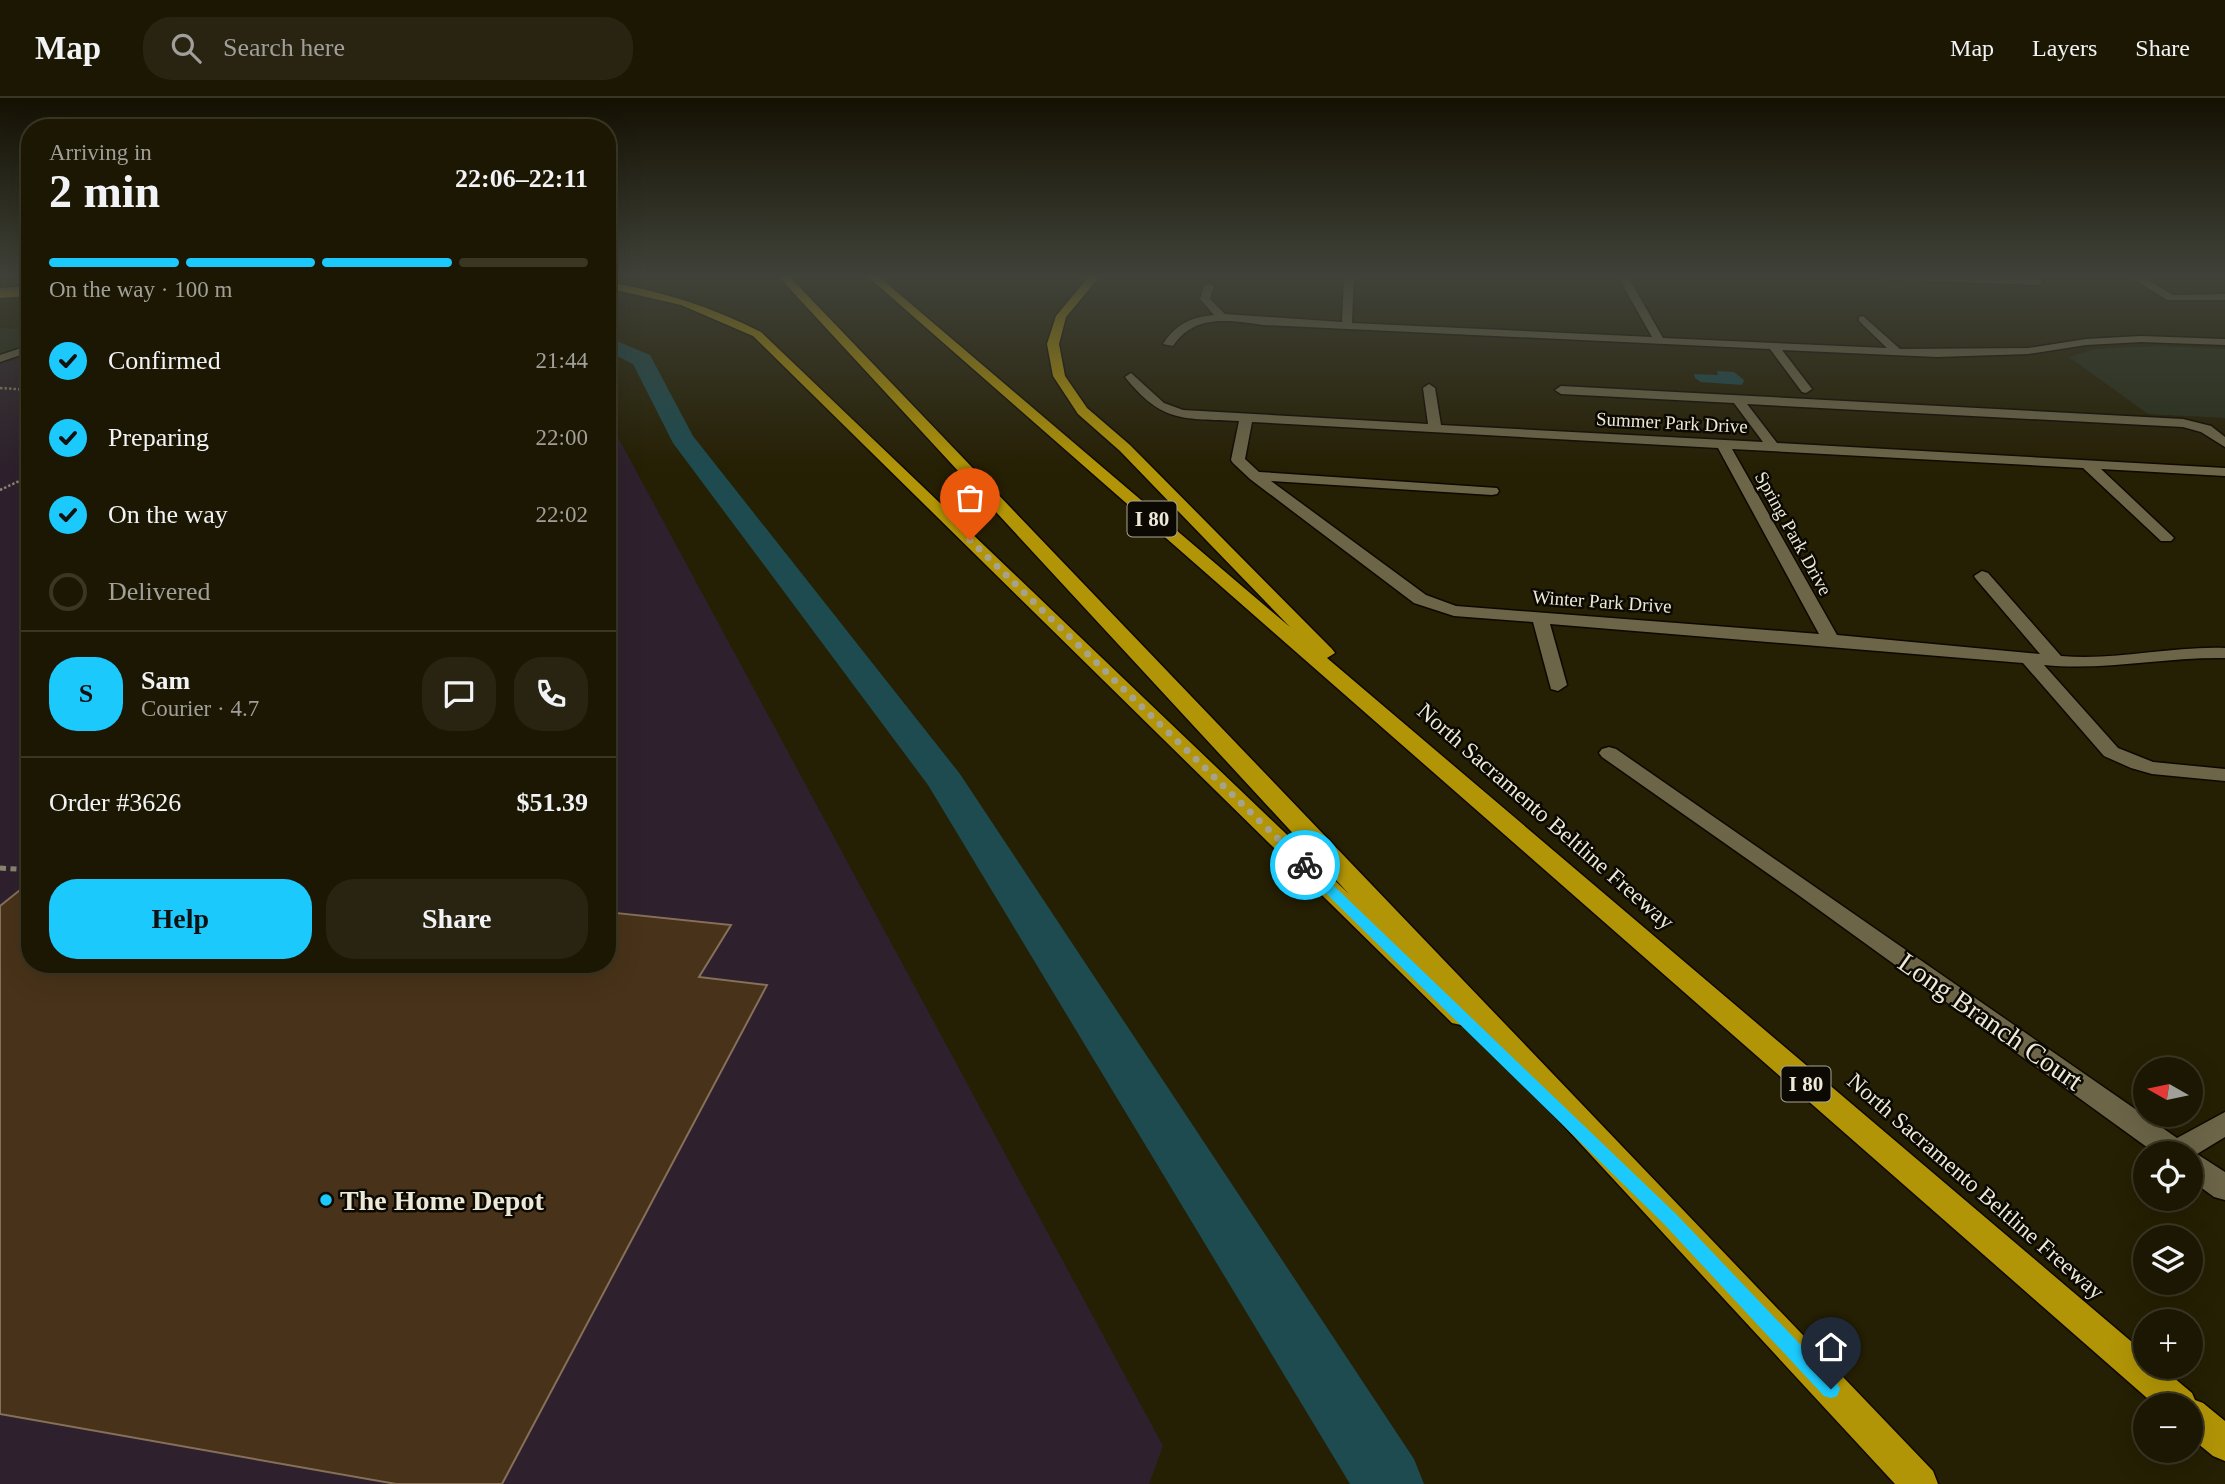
<!DOCTYPE html>
<html lang="en">
<head>
<meta charset="utf-8">
<style>
  body { margin:0; font-family:"Times New Roman",serif; background:#292411; color:#f1f3f6; height:100vh; display:flex; flex-direction:column; font-size:26px; white-space:nowrap }
  * { box-sizing:border-box; margin:0 }
  p { font-size:23px; color:#a09f99 }
  .icon { flex:none; width:38px; height:38px; fill:none; stroke:currentColor; stroke-width:2; stroke-linecap:round; stroke-linejoin:round }
  .map { position:relative; flex:1; overflow:hidden }
  .side { position:absolute; left:21px; top:21px; width:595px; height:854px; display:flex; flex-direction:column; background:#1c1702; border-radius:28px; box-shadow:0 7px 28px #0002,0 0 0 2px #3a3624 }
  .side>* { flex:none }
  .needle { width:46px; rotate:279deg }
  .buttons { position:absolute; left:2133px; top:959px; display:grid; gap:14px }
  .buttons a { display:grid; place-items:center; width:70px; height:70px; border-radius:50%; background:#1c1702; box-shadow:0 7px 28px #0002,0 0 0 2px #3a3624; font-size:35px }
  .pin { position:absolute; display:grid; place-items:center; width:60px; height:60px; color:#fff; margin:-72px -30px; border-radius:50% 50% 50% 0; rotate:-45deg; box-shadow:0 0 7px #0007 }
  .pin .icon { rotate:45deg }
  .courier { position:absolute; display:grid; place-items:center; width:70px; height:70px; margin:-35px; border:5px solid #1cc9fc; border-radius:50%; background:#fff; color:#222; box-shadow:0 2px 9px #0007 }
  .summary em { font-style:normal; font-weight:600 }
  .summary div { display:flex; flex-direction:column-reverse }
  .summary { display:flex; align-items:center; justify-content:space-between; height:119px; padding:0 28px }
  h1 { font-size:46px; font-weight:600; line-height:52px }
  .bar { display:grid; grid-template-columns:repeat(4,1fr); gap:10px 7px; align-content:center; height:84px; padding:0 28px }
  .bar i { height:9px; border-radius:5px; background:#3a3624 }
  .bar .active { background:#1cc9fc }
  .bar p { grid-column:span 4 }
  .line { display:flex; align-items:center; gap:18px; padding:0 28px; border-top:2px solid #3a3624 }
  .line div { flex:1 }
  .round { display:grid; place-items:center; flex:none; width:74px; height:74px; border-radius:28px; background:#292411 }
  ol { padding:0 28px; list-style:none }
  li { display:flex; align-items:center; gap:21px; height:77px }
  li p { margin-inline-start:auto }
  li .icon { padding:7px; border-radius:50%; background:#1cc9fc; color:#111; stroke-width:4 }
  li:last-child { color:#a09f99 }
  li i { width:38px; height:38px; border:4px solid #3a3624; border-radius:50% }
  .cta { display:flex; gap:14px; margin-top:auto; padding:14px 28px }
  .cta a { flex:1; height:80px; border-radius:28px; background:#1cc9fc; color:#111; font-size:28px; font-weight:600; line-height:80px; text-align:center }
  .cta a+a { background:#292411; color:#f1f3f6 }
  header { display:flex; align-items:center; gap:42px; box-sizing:border-box; height:98px; padding:0 35px; background:#1c1702; border-bottom:2px solid #3a3624 }
  header strong { font-size:33px }
  nav { display:flex; gap:38px; margin-inline-start:auto; font-size:24px }
  .search { width:490px; height:63px; background:#292411; display:flex; align-items:center; gap:18px; box-sizing:border-box; padding:0 24px; border-radius:28px; color:#a09f99; font-size:26px }
  .map>svg:first-child { display:block }
  .commercial { fill:#2e212d }
  .green { fill:#282f1c }
  .water { fill:#1d4b50 }
  .lines { fill:none; stroke-linecap:round; stroke-linejoin:round }
  .canal { fill:#1d4b50; fill-rule:evenodd }
  .building { fill:#483219; stroke:#867059; stroke-width:2 }
  .minor-casing { stroke:#0e0800; stroke-width:3 }
  .major-casing { stroke:#0e0800; stroke-width:3 }
  .highway-casing { stroke:#0e0800; stroke-width:3 }
  .path-far1 { stroke:#89856f; stroke-width:2.5; stroke-dasharray:2.5 2; stroke-linecap:butt }
  .path { stroke:#89856f; stroke-width:5; stroke-dasharray:6 4.5; stroke-linecap:butt }
  .minor { fill:#6c6548; fill-rule:evenodd }
  .major { fill:#968220; fill-rule:evenodd }
  .highway { fill:#b29506; fill-rule:evenodd }
  .route { fill:#1cc9fc }
  .done { stroke:#a6a28d; stroke-width:7; stroke-dasharray:0 12.6 }
  .poi-dot { fill:#1cc9fc; stroke:#0b0901; stroke-width:2.5 }
  .labels { text-anchor:middle; stroke-width:5; stroke-linejoin:round; paint-order:stroke }
  .far-street-label { font-size:19px; fill:#ece9d8; stroke:#0b0901 }
  .shield { fill:#0b0901; stroke:#a8a698; stroke-width:2 }
  .shield-label { font-size:21px; font-weight:bold; fill:#ece9d8 }
  .street-label { font-size:23px; fill:#ece9d8; stroke:#0b0901 }
  .near-street-label { font-size:28px; fill:#ece9d8; stroke:#0b0901 }
  .near-poi-label { font-size:28px; font-weight:bold; fill:#ece9d8; stroke:#0b0901; text-anchor:start }
</style>
</head>
<body>
<header>
<strong>Map</strong>
<div class="search"><svg class="icon" aria-label="search" viewBox="0 0 24 24"><circle cx="10" cy="10" r="6"/><path d="M15 15l6 6"/></svg>Search here</div>
<nav><a>Map</a><a>Layers</a><a>Share</a></nav>
</header>
<div class="map">
<svg width="2225" height="1386" viewBox="0 0 2225 1386">
  <rect width="100%" height="100%" fill="#251f03"/>
  <polygon class="commercial" points="30,244 30,866 607,866 607,319 1163,1348 1149,1386 0,1386 0,253"/>
  <g class="green">
    <polygon points="0,230 30,232 30,246 0,256"/>
    <polygon points="2159,248 2225,251 2225,320 2148,316 2069,259 2095,251"/>
  </g>
  <polygon class="water" points="1717,273 1734,274 1744,282 1742,287 1701,284 1695,280 1694,276 1718,277"/>
  <g class="lines">
    <polygon class="canal" points="607,239 650,257 693,338 960,676 1414,1361 1424,1386 1350,1386 928,687 673,345 633,266 607,253"/>
  </g>
  <polygon class="building" points="30,784 30,866 607,866 607,814 731,827 699,879 767,887 502,1386 396,1386 0,1316 0,808"/>
  <g class="lines">
    <g class="minor-casing">
      <g id="minor">
        <path d="M1344,177h10l-2,48 300,14 -35,-62h10l36,63 224,10 -28,-27v-4l4,-1 37,33 128,-1 58,-9 55,-3 84,3v6l-84,-3 -55,3 -58,9 -91,3 -155,-7 30,39 -6,4 -4,-1 -32,-43 -507,-24c-34,-5 -69,-11 -90,21l-10,-2c13,-20 28,-27 51,-29l-14,-16 4,-13 5,-3 5,3 -4,13 15,15 117,8z"/>
        <polygon points="1845,177 2027,181 2023,177 2035,177 2043,184 2038,187 1850,180"/>
        <polygon points="2127,177 2140,177 2173,197 2225,196 2225,202 2167,202"/>
        <polygon points="30,247 30,254 0,264 0,257"/>
        <path d="M1131,275l33,30 19,7 245,14 -5,-36 6,-4 6,4 6,37 322,17 -29,-39 -173,-9 -6,-4 6,-4 622,33 28,7 14,11v10l-24,-15 -18,-5 -436,-23 30,39 448,25v8l-124,-7 70,66 3,3 -3,3h-10l-78,-73 -351,-19 105,186 203,19 -64,-75 -2,-3 8,-5 6,2 73,83c55,5 109,-10 164,-8v10c-61,-1 -120,13 -181,7l74,83 35,14 72,7v12l-73,-7 -21,-6 -27,-12 -81,-93 -473,-39 17,61 -9,6 -7,-2 -18,-67 -79,-6 -40,-13 -164,-124 -17,-16 -2,-3 8,-39c-56,-3 -76,3 -114,-44zM1252,324l466,26 101,186 -363,-28 -30,-11 -155,-114 221,14 5,-1 2,-3 -2,-3 -238,-16 -14,-13z"/>
        <polygon points="1609,649 1616,651 2177,1040 2225,1014 2225,1039 2197,1056 2225,1074 2225,1102 2214,1099 2191,1082 2191,1055 2155,1055 1797,796 1602,659 1599,655 1602,651"/>
      </g>
    </g>
    <g class="major-casing">
      <polygon id="major" points="30,188 30,194 0,196 0,190"/>
    </g>
    <g class="highway-casing">
      <g id="highway">
        <path d="M777,177h11l1145,1196 5,13h-43l-426,-461 -8,2 -9,-2 -699,-687 -72,-31 -74,-17v-6c55,9 105,25 154,50l588,562z"/>
        <polygon points="866,177 877,177 1290,529 1120,353 1078,316 1053,278 1047,246 1056,218 1090,177 1101,177 1066,219 1059,246 1065,278 1087,310 1130,347 1332,551 1335,555 1327,560 2146,1256 2146,1269 2161,1269 2192,1295 2195,1302 2203,1305 2225,1323 2225,1363 2213,1358 2191,1340 2191,1307 2155,1307"/>
        <polygon points="30,192 30,198 0,200 0,194"/>
      </g>
    </g>
    <g class="path-far1">
      <polyline points="0,290 30,292"/>
      <polyline points="0,392 30,378"/>
    </g>
    <polyline class="path" points="0,770 30,772"/>
    <use href="#minor" class="minor"/>
    <use href="#major" class="major"/>
    <use href="#highway" class="highway"/>
  </g>
  <linearGradient id="sky" x2="0" y2="1"><stop stop-color="#141102"/><stop offset="0.48" stop-color="#404239"/><stop offset="1" stop-color="#404239" stop-opacity="0"/></linearGradient>
  <rect width="2225" height="371" fill="url(#sky)"/>
  <polygon class="route" points="1305,763 1309,764 1676,1116 1837,1285 1840,1291 1837,1298 1831,1300 1824,1298 1664,1126 1300,770 1300,764"/>
  <g class="lines">
    <polyline class="done" points="970,442 1305,767"/>
  </g>
  <circle class="poi-dot" cx="326" cy="1102" r="7"/>
  <g class="labels">
    <g class="far-street-label">
      <text transform="translate(1672 324) rotate(3)" y="7">Summer Park Drive</text>
      <text transform="translate(1794 435) rotate(61)" y="7">Spring Park Drive</text>
      <text transform="translate(1602 503) rotate(4)" y="7">Winter Park Drive</text>
    </g>
    <g class="shield">
      <rect x="1127.5" y="403.5" width="49" height="35" rx="5"/>
      <rect x="1781.5" y="968.5" width="49" height="35" rx="5"/>
    </g>
    <g class="shield-label">
      <text x="1152" y="428">I 80</text>
      <text x="1806" y="993">I 80</text>
    </g>
    <g class="street-label">
      <text transform="translate(1546 718) rotate(41)" y="8">North Sacramento Beltline Freeway</text>
      <text transform="translate(1976 1088) rotate(41)" y="8">North Sacramento Beltline Freeway</text>
    </g>
    <g class="near-street-label">
      <text transform="translate(1991 923) rotate(35)" y="10">Long Branch Court</text>
    </g>
    <g class="near-poi-label">
      <text x="340" y="1112">The Home Depot</text>
    </g>
  </g>
</svg>
<div class="buttons">
<a><svg class="needle" viewBox="-14 -14 28 28"><path d="M0-13l5 13h-10z" fill="#e53935"/><path d="M0 13l5-13h-10z" fill="#a09f99"/></svg></a>
<a><svg class="icon" aria-label="locate" viewBox="0 0 24 24"><circle cx="12" cy="12" r="6"/><path d="M12 2v4M12 18v4M2 12h4M18 12h4"/></svg></a>
<a><svg class="icon" aria-label="layers" viewBox="0 0 24 24"><path d="M12 4l9 5-9 5-9-5zM3 14l9 5 9-5"/></svg></a>
<a>+</a>
<a>−</a>
</div>
<div class="pin" style="left:970px;top:442px;background:#ea580c"><svg class="icon" aria-label="bag" viewBox="0 0 24 24"><path d="M5 8h14l-1 12H6zM9 8a3 3 0 0 1 6 0"/></svg></div>
<div class="pin" style="left:1831px;top:1291px;background:#1f2937"><svg class="icon" aria-label="home" viewBox="0 0 24 24"><path d="M3 11l9-7 9 7M6 9v11h12V9"/></svg></div>
<div class="courier" style="left:1305px;top:767px"><svg class="icon" aria-label="bike" viewBox="0 0 24 24"><circle cx="6" cy="16" r="4"/><circle cx="18" cy="16" r="4"/><path d="M6 16l4-8h5l3 8M10 8l3 8H6M13 5h3"/></svg></div>
<section class="side">
<div class="summary"><div><h1>2 min</h1><p>Arriving in</p></div><em>22:06–22:11</em></div>
<div class="bar"><i class="active"></i><i class="active"></i><i class="active"></i><i></i><p>On the way · 100 m</p></div>
<ol>
<li><svg class="icon" aria-label="check" viewBox="0 0 24 24"><path d="M5 12l5 5 9-10"/></svg>Confirmed<p>21:44</p></li>
<li><svg class="icon" aria-label="check" viewBox="0 0 24 24"><path d="M5 12l5 5 9-10"/></svg>Preparing<p>22:00</p></li>
<li><svg class="icon" aria-label="check" viewBox="0 0 24 24"><path d="M5 12l5 5 9-10"/></svg>On the way<p>22:02</p></li>
<li><i></i>Delivered</li>
</ol>
<div class="line" style="height:126px"><b class="round" style="background:#1cc9fc;color:#111">S</b><div><b>Sam</b><p>Courier · 4.7</p></div><a class="round"><svg class="icon" aria-label="chat" viewBox="0 0 24 24"><path d="M4 5h16v11H9l-5 4z"/></svg></a><a class="round"><svg class="icon" aria-label="phone" viewBox="0 0 24 24"><path d="M5 4h4l2 5-3 2q2 4 5 5l2-3 5 2v4C11 20 4 13 5 4z"/></svg></a></div>
<div class="line" style="height:91px"><div>Order #3626</div><b>$51.39</b></div>
<div class="cta"><a>Help</a><a>Share</a></div>
</section>
</div>
</body>
</html>
